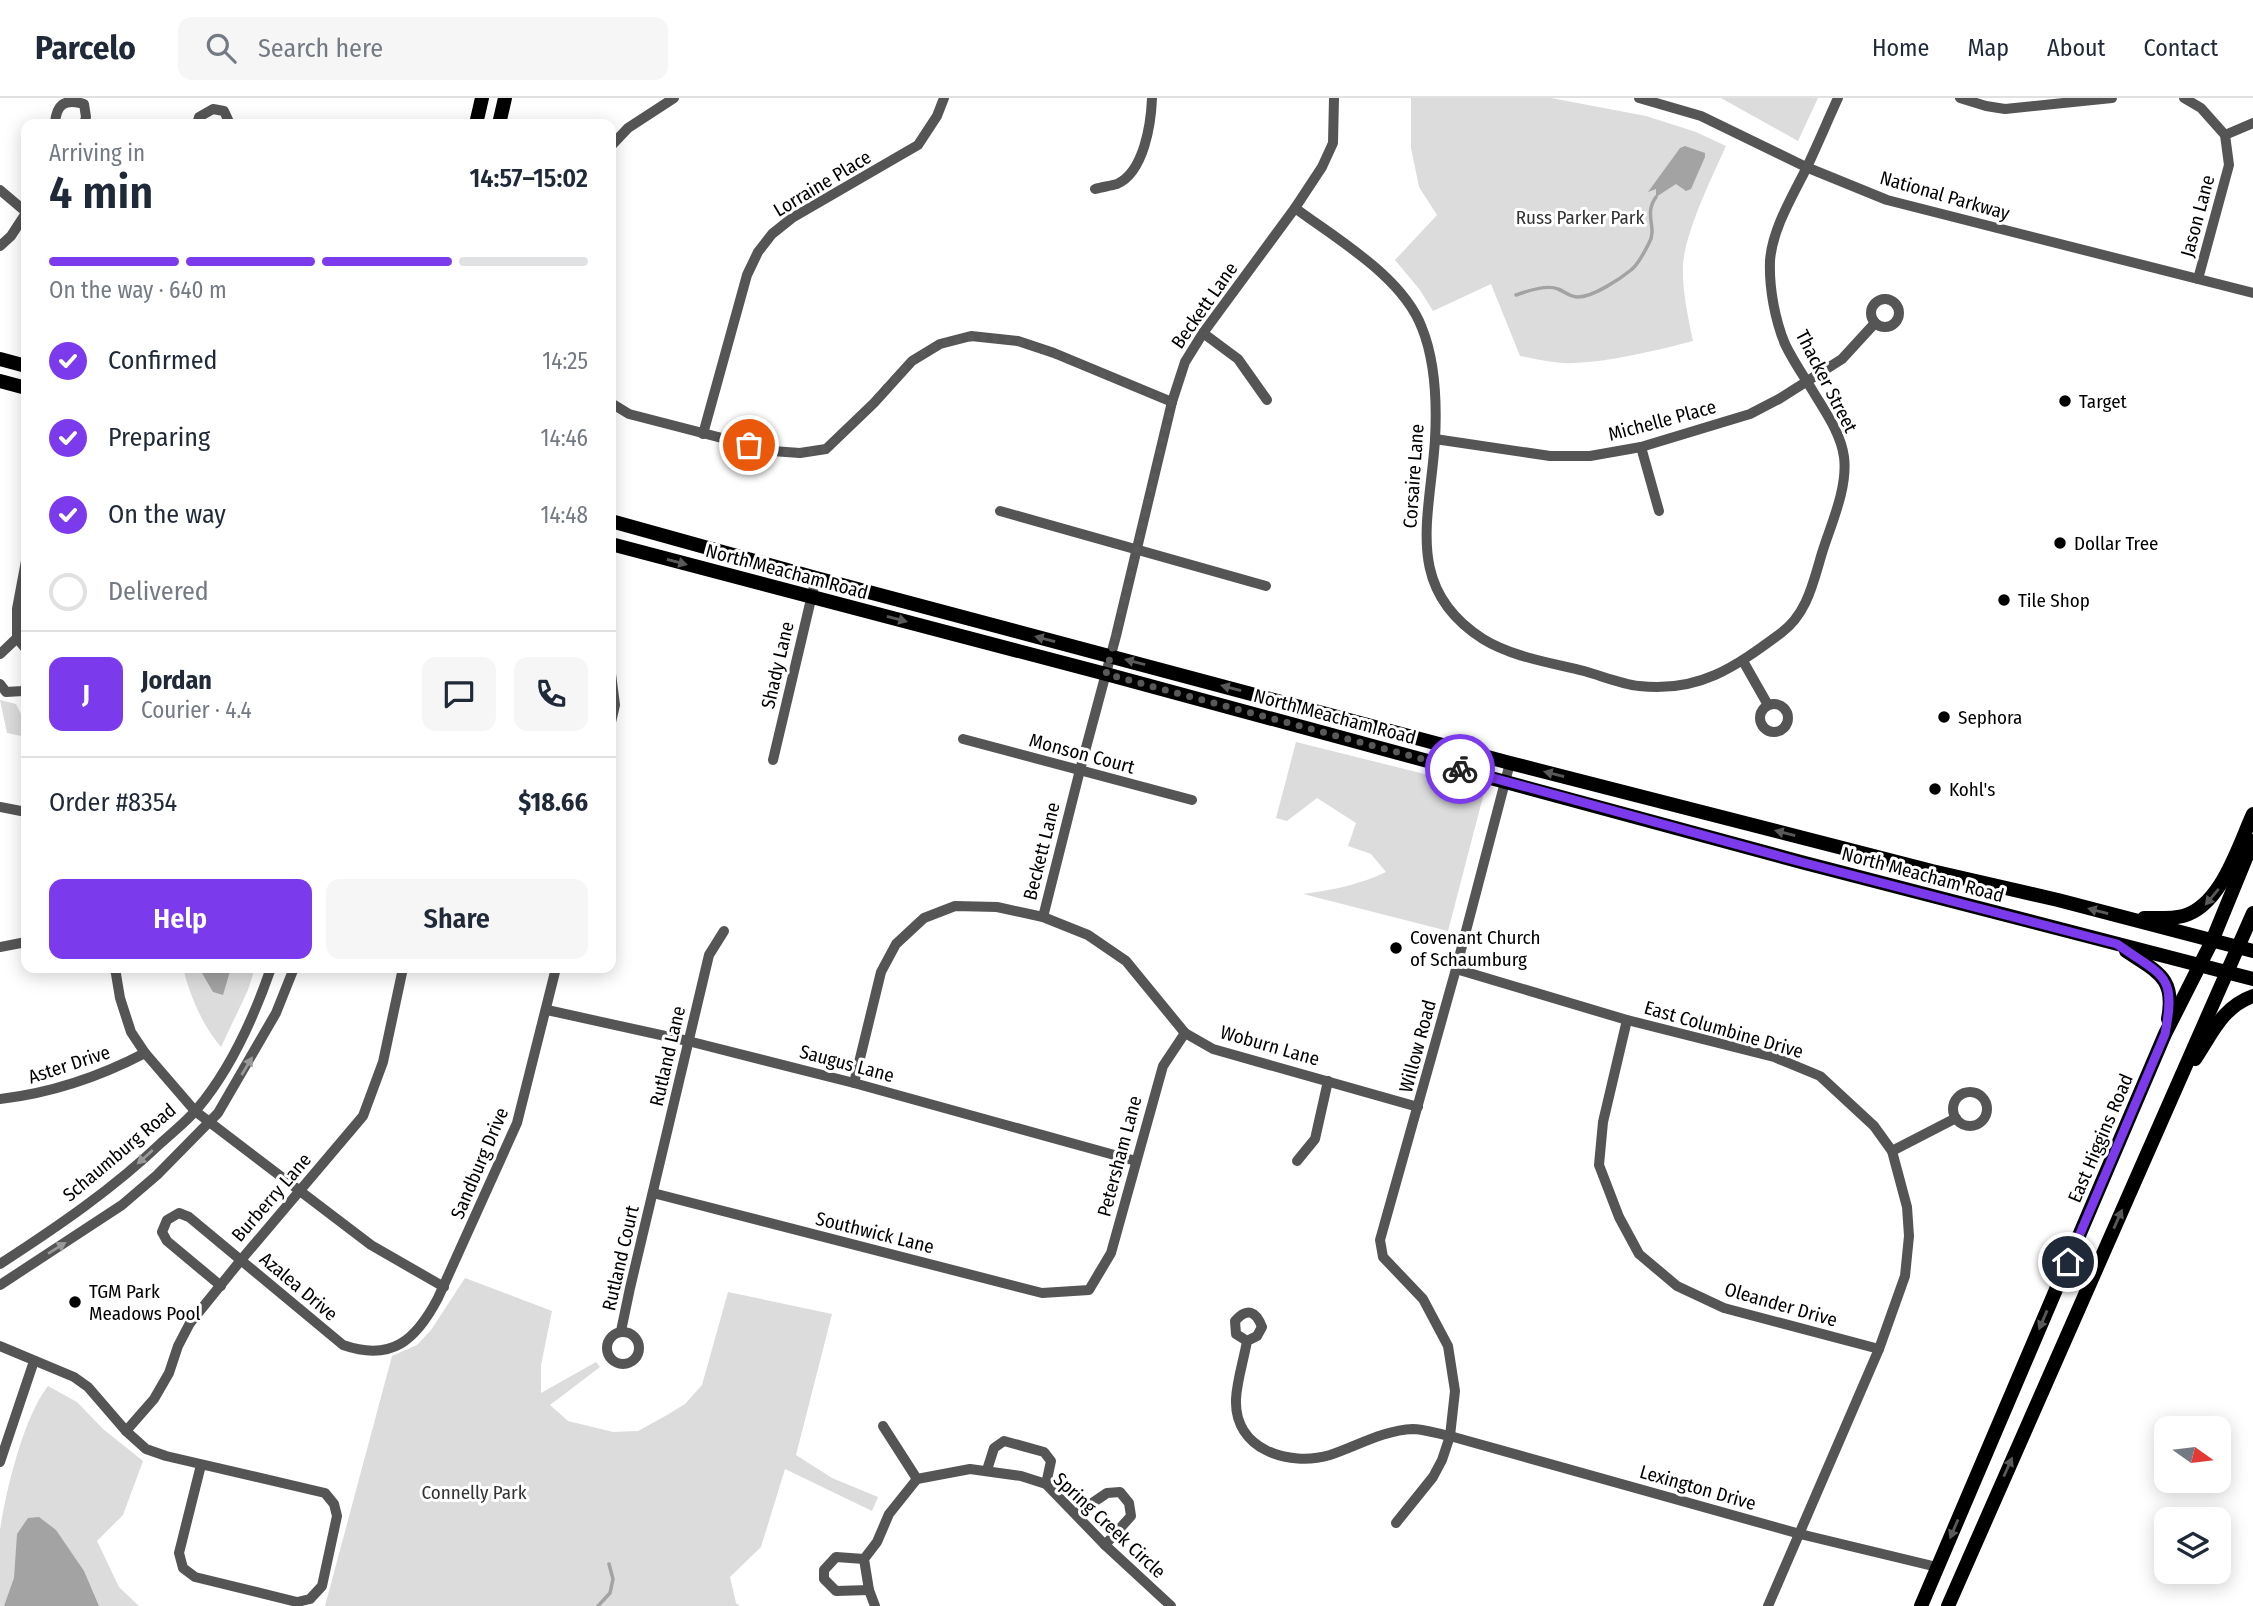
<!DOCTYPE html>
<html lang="en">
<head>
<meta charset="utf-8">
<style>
  body { margin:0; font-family:"Fira Sans Condensed",sans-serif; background:#f6f6f7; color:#1f2937; height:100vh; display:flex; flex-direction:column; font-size:26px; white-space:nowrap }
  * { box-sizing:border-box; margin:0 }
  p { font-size:23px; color:#747a83 }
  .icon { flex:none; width:38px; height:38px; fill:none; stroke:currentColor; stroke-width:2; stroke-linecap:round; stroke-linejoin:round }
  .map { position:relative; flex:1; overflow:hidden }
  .sheet { position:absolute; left:21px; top:21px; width:595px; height:854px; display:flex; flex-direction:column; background:#fff; border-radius:14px; box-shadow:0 4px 18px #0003 }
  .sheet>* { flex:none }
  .needle { width:46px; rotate:104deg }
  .fabs { position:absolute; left:2154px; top:1318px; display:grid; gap:14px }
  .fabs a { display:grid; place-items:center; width:77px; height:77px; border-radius:14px; background:#fff; box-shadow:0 4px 18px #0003; font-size:35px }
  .pin { position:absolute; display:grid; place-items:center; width:60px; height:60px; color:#fff; margin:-30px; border:4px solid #fff; border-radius:50%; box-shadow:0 2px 7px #0007 }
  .courier { position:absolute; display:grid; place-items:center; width:70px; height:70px; margin:-35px; border:5px solid #7c3aed; border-radius:50%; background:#fff; color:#222; box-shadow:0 2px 9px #0007 }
  .overview em { font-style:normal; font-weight:600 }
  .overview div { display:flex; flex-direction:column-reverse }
  .overview { display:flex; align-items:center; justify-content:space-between; height:119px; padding:0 28px }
  h1 { font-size:46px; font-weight:600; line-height:52px }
  .bar { display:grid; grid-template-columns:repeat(4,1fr); gap:10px 7px; align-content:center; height:84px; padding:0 28px }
  .bar i { height:9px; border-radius:5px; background:#e0e1e3 }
  .bar .active { background:#7c3aed }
  .bar p { grid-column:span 4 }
  .line { display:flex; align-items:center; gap:18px; padding:0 28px; border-top:2px solid #e0e1e3 }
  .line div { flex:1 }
  .round { display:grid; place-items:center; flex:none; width:74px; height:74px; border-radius:14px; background:#f6f6f7 }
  ol { padding:0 28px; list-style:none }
  li { display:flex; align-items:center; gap:21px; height:77px }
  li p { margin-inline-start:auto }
  li .icon { padding:7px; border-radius:50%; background:#7c3aed; color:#fff; stroke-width:4 }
  li:last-child { color:#747a83 }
  li i { width:38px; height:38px; border:4px solid #e0e1e3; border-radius:50% }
  .primary-button { display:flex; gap:14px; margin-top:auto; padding:14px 28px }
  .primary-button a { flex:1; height:80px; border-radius:14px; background:#7c3aed; color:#fff; font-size:28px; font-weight:600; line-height:80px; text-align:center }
  .primary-button a+a { background:#f6f6f7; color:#1f2937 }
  header { display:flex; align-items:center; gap:42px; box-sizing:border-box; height:98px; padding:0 35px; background:#fff; border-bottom:2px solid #e0e1e3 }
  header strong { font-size:33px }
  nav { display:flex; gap:38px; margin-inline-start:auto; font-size:24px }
  .search { width:490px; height:63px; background:#f6f6f7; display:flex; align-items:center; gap:18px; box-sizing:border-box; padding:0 24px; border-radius:14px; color:#747a83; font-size:26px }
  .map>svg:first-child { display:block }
  .green { fill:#dcdcdc }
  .water { fill:#a3a3a3 }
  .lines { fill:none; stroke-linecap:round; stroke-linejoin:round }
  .stream { stroke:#a3a3a3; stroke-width:3.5 }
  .minor { stroke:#555; stroke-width:10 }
  .major { stroke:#000; stroke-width:14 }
  .oneway { fill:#595959 }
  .oneway2 { fill:#999 }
  .done { stroke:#595959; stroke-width:7; stroke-dasharray:0 12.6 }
  .route { stroke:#7c3aed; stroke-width:9 }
  .poi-dot { fill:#000; stroke:#fff; stroke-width:2.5 }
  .labels { text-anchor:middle; stroke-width:6; stroke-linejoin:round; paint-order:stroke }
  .street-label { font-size:19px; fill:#000; stroke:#fff }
  .park-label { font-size:19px; fill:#333; stroke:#fff }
  .poi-label { font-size:19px; fill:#000; stroke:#fff; text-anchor:start }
</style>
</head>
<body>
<header>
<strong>Parcelo</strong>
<div class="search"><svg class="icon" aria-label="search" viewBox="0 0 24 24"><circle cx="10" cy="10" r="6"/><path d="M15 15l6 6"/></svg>Search here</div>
<nav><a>Home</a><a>Map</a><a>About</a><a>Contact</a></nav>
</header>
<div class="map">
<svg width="2253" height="1508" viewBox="0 0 2253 1508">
  <rect width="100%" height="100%" fill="#fff"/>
  <g class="green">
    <path d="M1411,0h140l95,18 50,16 30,14c-14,31 -41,86 -43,119 -1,26 5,51 10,76 -39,10 -79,20 -119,22 -18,1 -37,-4 -54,-7l-29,-72 -58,27 -13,-21 -25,-30 42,-45 -18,-28 -8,-39z"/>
    <polygon points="1721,0 1818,0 1798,43"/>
    <polygon points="0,602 16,606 23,620 26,621 26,639 7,635"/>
    <path d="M1296,644l189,47 -37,142 -145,-37c28,-4 57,-9 83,-22l-15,-18 -23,-8 8,-23 -39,-25 -30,23 -11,-3z"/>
    <path d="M183,870h72l-7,22 -27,57c-19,-22 -31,-51 -38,-79z"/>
    <polygon points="465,1180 552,1213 541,1267 541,1295 596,1264 600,1269 550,1307 568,1323 613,1334 638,1333 667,1317 685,1306 702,1287 728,1194 832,1216 796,1357 832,1380 878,1399 872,1413 785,1371 761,1449 730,1479 736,1505 740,1508 325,1508 392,1258 417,1247 431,1232"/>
    <path d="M48,1288l29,16 26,27 40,32 -20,54 -26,26 22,46 20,19h-139c0,-25 0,-52 0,-76 6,-40 24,-114 48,-144z"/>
  </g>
  <g class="water">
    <polygon points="1685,48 1705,55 1705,59 1691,91 1686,93 1676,86 1656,99 1656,91 1648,94 1680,50"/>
    <polygon points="199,870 231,870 223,897 213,894"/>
    <polygon points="39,1419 56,1432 84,1473 99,1508 4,1508 14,1480 17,1436 28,1420"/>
  </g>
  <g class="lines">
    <g class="stream">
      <path d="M1516,197c11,-4 31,-11 42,-6 8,3 11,8 20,8 15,0 42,-18 53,-27 7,-5 14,-19 18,-27 9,-15 -6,-28 7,-46"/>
      <polyline points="598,1508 610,1495 613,1481 609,1466"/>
    </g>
    <g class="minor">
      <polyline points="1639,0 1701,18 1806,69 1887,102 2253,195"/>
      <polyline points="1960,0 1986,8 2005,11 2112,0"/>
      <polyline points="2184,0 2201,10 2225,37 2229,67 2198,181"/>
      <path d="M55,26c1,-19 9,-26 29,-20l2,13 -2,7"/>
      <polyline points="197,26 199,19 213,11 224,13 230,26"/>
      <polyline points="2225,37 2253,25"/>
      <polyline points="611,48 628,30 674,0"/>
      <path d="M1095,91c7,-2 15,-3 22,-5 27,-12 34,-60 35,-86"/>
      <polyline points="0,92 26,114"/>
      <path d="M1295,110c43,32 108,69 127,120 14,35 15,75 13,112 -5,78 -32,148 48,199 29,18 69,24 101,32 18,5 37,13 55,15 60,7 96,-19 142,-53 26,-19 32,-50 41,-80 9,-29 26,-65 22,-96 -3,-23 -18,-44 -30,-64 -9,-15 -21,-32 -29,-49 -10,-24 -16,-56 -15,-83 2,-31 22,-64 36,-92 11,-23 21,-47 32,-71"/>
      <polyline points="0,148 11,138 26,115"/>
      <circle cx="1885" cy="215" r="14"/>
      <polyline points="1203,235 1238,261 1267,302"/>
      <polyline points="611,305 629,316 772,353 800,355 826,351 874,305 912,263 940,246 971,238 1018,243 1054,255 1172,304"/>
      <polyline points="703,336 747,177 758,154 772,136 792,120 918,47 937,18 944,0"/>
      <polyline points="1435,341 1550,358 1590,358 1641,349 1750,316 1779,301 1842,261 1875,225"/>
      <polyline points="1641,349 1659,413"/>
      <polyline points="1000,413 1266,488"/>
      <polyline points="26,463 17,511 17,540 26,551"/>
      <polyline points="0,556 17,540"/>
      <polyline points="1743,563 1768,607"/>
      <polyline points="611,576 615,607 611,624"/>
      <polyline points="0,586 6,594 23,593 26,589"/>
      <circle cx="1774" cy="620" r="14"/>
      <polyline points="963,641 1192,702"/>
      <polyline points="773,662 816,480"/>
      <polyline points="0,709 26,714"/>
      <polyline points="1043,819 1080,672 1116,538 1172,304 1185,264 1203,235 1295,110 1322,69 1333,45 1334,0"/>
      <polyline points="0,849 26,844"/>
      <polyline points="115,870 120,900 131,934 145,955 195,1013 371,1147 444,1189"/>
      <polyline points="1456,871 1627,922 1774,959 1820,978 1874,1028 1892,1053 1907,1109 1909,1138 1905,1178 1879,1251 1768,1508"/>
      <polyline points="547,912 688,943 854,985 1136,1063"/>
      <polyline points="1627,922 1603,1024 1599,1067 1619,1119 1639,1156 1677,1188 1724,1210 1879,1251"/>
      <polyline points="854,985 881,874 896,846 924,820 955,808 997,809 1043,819 1088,837 1126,863 1185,935 1213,951 1418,1009"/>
      <circle cx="1970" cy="1011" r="17"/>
      <path d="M0,1001c52,-6 99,-22 145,-46"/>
      <polyline points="1892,1053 1956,1020"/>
      <polyline points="1297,1063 1315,1041 1328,983"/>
      <polyline points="653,1095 1042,1195 1089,1192 1111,1155 1163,968 1185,935"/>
      <path d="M0,1166c57,-37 113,-75 162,-122 12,-11 25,-21 35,-33 34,-40 57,-92 74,-141"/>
      <polyline points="0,1187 122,1107 157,1077 218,1015 276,915 294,870"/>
      <path d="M221,1188l-54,-45 -5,-9 5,-12 12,-7 10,4 154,128c49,17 73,-5 95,-47l79,-175 39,-155"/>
      <polyline points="621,1233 630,1190 709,857 724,833"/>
      <circle cx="623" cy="1250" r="16"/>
      <path d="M1247,1243l-11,-7 -1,-13c12,-14 21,-10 27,6l-5,9 -10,5c-3,18 -10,39 -11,58 -2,51 53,68 94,56 27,-9 54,-25 83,-26 11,0 25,5 37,7l350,98 137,33"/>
      <polyline points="0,1248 74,1279 88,1289 126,1333 146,1351 166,1358 325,1395 334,1406 337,1418 322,1488 310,1501 297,1504 195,1479 183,1470 179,1455 201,1367"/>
      <polyline points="883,1328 917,1381"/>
      <polyline points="126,1333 154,1301 169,1275 178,1248 190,1225 241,1162 363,1018 383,964 403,870"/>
      <polyline points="0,1364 34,1263"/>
      <polyline points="987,1372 994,1350 1004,1343 1044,1354 1051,1363 1046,1386"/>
      <polyline points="1076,1416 1107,1395 1120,1394 1129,1405 1131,1418 1105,1447"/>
      <polyline points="1396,1425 1433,1379 1442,1362 1450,1338 1455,1293 1448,1248 1423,1201 1383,1159 1380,1142 1456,871 1510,665"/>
      <polyline points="864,1461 836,1459 824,1472 824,1481 836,1493 869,1492"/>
      <polyline points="875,1508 869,1492 864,1461 877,1444 889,1416 917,1381 970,1371 1021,1378 1046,1386 1105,1447 1171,1508"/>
    </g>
    <g class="major">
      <polyline points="476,26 482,0"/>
      <polyline points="499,26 505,0"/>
      <polyline points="0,261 26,268"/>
      <polyline points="0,283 26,290"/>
      <polyline points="611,423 816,480 1510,665 1932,773 2058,802 2253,853"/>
      <polyline points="611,446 1106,576 1801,764 2253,881"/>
      <path d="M2144,820c13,0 27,1 39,-2 38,-10 55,-69 70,-102"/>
      <path d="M2126,853c31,21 50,26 42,68"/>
      <path d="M2195,961c17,-25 27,-52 58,-63"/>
      <polyline points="1921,1508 2165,936 2212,843 2253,743"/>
      <polyline points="1948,1508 2253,815"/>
    </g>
  </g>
  <defs><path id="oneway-solid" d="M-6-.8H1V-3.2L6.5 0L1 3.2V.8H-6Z" transform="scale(1.75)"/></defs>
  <g class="oneway">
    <use href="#oneway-solid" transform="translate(677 464) rotate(15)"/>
    <use href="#oneway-solid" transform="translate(897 521) rotate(15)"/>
    <use href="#oneway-solid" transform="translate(1045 541) rotate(-165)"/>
    <use href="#oneway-solid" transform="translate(1135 564) rotate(-165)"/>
    <use href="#oneway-solid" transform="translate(1231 590) rotate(-165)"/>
    <use href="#oneway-solid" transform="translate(1554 676) rotate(-166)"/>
    <use href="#oneway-solid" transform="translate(1785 735) rotate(-166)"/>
    <use href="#oneway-solid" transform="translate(2212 799) rotate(130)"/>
    <use href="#oneway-solid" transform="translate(2098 813) rotate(-165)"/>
    <use href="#oneway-solid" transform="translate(2118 1121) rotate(-66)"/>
    <use href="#oneway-solid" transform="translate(2043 1222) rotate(113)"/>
    <use href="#oneway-solid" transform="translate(2008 1369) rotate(-66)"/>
    <use href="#oneway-solid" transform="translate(1954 1431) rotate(113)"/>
  </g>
  <g class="oneway2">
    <use href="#oneway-solid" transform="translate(247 968) rotate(-59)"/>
    <use href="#oneway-solid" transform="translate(145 1059) rotate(138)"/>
    <use href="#oneway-solid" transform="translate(57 1150) rotate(-32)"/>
  </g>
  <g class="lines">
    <path class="done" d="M749,347c19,5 62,13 79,2 9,-6 18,-18 27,-26 19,-18 35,-40 55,-58 35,-31 83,-30 126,-16l136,55 -66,272 354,95"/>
    <path class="route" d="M1460,671l341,93 316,82c46,33 60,29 48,90l-97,228"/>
  </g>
  <g class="poi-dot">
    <circle cx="2065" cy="303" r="7"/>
    <circle cx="2060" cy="445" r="7"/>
    <circle cx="2004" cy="502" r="7"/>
    <circle cx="1944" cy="619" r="7"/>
    <circle cx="1935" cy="691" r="7"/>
    <circle cx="1396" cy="850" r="7"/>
    <circle cx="75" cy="1204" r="7"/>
  </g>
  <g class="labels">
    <g class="street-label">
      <text transform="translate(822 85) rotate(-31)" y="7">Lorraine Place</text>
      <text transform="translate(1945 97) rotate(16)" y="7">National Parkway</text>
      <text transform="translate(2197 118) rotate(-75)" y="7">Jason Lane</text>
      <text transform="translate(1204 207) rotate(-55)" y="7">Beckett Lane</text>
      <text transform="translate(1827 283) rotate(63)" y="7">Thacker Street</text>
      <text transform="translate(1662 322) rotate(-15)" y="7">Michelle Place</text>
      <text transform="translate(1413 378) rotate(-86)" y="7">Corsaire Lane</text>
      <text transform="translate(787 473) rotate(15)" y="7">North Meacham Road</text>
      <text transform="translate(777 567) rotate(-77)" y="7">Shady Lane</text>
      <text transform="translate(1335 618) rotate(15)" y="7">North Meacham Road</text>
      <text transform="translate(1082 655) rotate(15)" y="7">Monson Court</text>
      <text transform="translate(1041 753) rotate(-76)" y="7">Beckett Lane</text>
      <text transform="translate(1923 776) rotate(15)" y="7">North Meacham Road</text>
      <text transform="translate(1724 931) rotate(16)" y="7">East Columbine Drive</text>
      <text transform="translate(1270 947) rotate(16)" y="7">Woburn Lane</text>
      <text transform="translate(1417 948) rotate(-75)" y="7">Willow Road</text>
      <text transform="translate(667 958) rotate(-77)" y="7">Rutland Lane</text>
      <text transform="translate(847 965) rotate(15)" y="7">Saugus Lane</text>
      <text transform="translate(69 966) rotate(-18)" y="7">Aster Drive</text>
      <text transform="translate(2100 1040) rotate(-67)" y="7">East Higgins Road</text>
      <text transform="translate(119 1054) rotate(-40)" y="7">Schaumburg Road</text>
      <text transform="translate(1119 1058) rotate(-75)" y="7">Petersham Lane</text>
      <text transform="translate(479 1065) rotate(-67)" y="7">Sandburg Drive</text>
      <text transform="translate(271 1099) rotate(-49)" y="7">Burberry Lane</text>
      <text transform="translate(875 1134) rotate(14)" y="7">Southwick Lane</text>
      <text transform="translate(620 1160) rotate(-77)" y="7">Rutland Court</text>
      <text transform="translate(299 1188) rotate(40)" y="7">Azalea Drive</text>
      <text transform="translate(1781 1206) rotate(16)" y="7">Oleander Drive</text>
      <text transform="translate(1698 1389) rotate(16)" y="7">Lexington Drive</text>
      <text transform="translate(1110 1427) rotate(43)" y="7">Spring Creek Circle</text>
    </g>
    <g class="park-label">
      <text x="1580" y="126">Russ Parker Park</text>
      <text x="474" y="1401">Connelly Park</text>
    </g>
    <g class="poi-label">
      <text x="2079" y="310">Target</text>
      <text x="2074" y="452">Dollar Tree</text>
      <text x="2018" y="509">Tile Shop</text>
      <text x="1958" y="626">Sephora</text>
      <text x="1949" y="698">Kohl's</text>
      <text x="1410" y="846">Covenant Church<tspan x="1410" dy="22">of Schaumburg</tspan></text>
      <text x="89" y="1200">TGM Park<tspan x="89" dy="22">Meadows Pool</tspan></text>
    </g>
  </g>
</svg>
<div class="fabs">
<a><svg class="needle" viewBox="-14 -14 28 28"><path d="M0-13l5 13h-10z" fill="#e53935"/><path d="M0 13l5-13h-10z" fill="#747a83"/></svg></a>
<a><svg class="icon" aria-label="layers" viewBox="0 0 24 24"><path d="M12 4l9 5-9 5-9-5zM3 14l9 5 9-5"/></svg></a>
</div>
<div class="pin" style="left:749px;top:347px;background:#ea580c"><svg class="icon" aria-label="bag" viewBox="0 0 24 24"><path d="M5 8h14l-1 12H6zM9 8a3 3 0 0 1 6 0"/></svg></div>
<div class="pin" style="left:2068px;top:1164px;background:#1f2937"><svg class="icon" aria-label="home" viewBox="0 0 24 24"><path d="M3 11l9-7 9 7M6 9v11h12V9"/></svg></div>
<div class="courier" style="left:1460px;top:671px"><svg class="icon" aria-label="bike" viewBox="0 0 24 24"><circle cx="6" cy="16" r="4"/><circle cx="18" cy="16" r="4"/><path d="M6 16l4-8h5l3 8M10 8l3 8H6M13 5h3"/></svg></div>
<section class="sheet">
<div class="overview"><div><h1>4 min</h1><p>Arriving in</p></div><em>14:57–15:02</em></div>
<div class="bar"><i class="active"></i><i class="active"></i><i class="active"></i><i></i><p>On the way · 640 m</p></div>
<ol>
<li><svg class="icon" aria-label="check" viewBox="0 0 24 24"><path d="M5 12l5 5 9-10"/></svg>Confirmed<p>14:25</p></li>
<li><svg class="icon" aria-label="check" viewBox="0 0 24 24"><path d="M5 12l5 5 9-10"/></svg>Preparing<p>14:46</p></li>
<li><svg class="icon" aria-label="check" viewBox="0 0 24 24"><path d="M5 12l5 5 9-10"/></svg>On the way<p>14:48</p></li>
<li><i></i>Delivered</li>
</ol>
<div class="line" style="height:126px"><b class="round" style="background:#7c3aed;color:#fff">J</b><div><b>Jordan</b><p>Courier · 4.4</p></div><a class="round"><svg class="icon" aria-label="chat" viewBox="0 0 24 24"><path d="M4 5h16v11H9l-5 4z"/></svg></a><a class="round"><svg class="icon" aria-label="phone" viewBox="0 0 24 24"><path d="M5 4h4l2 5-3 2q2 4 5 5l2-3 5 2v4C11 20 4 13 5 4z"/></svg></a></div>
<div class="line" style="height:91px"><div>Order #8354</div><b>$18.66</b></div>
<div class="primary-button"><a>Help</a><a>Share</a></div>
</section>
</div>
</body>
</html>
